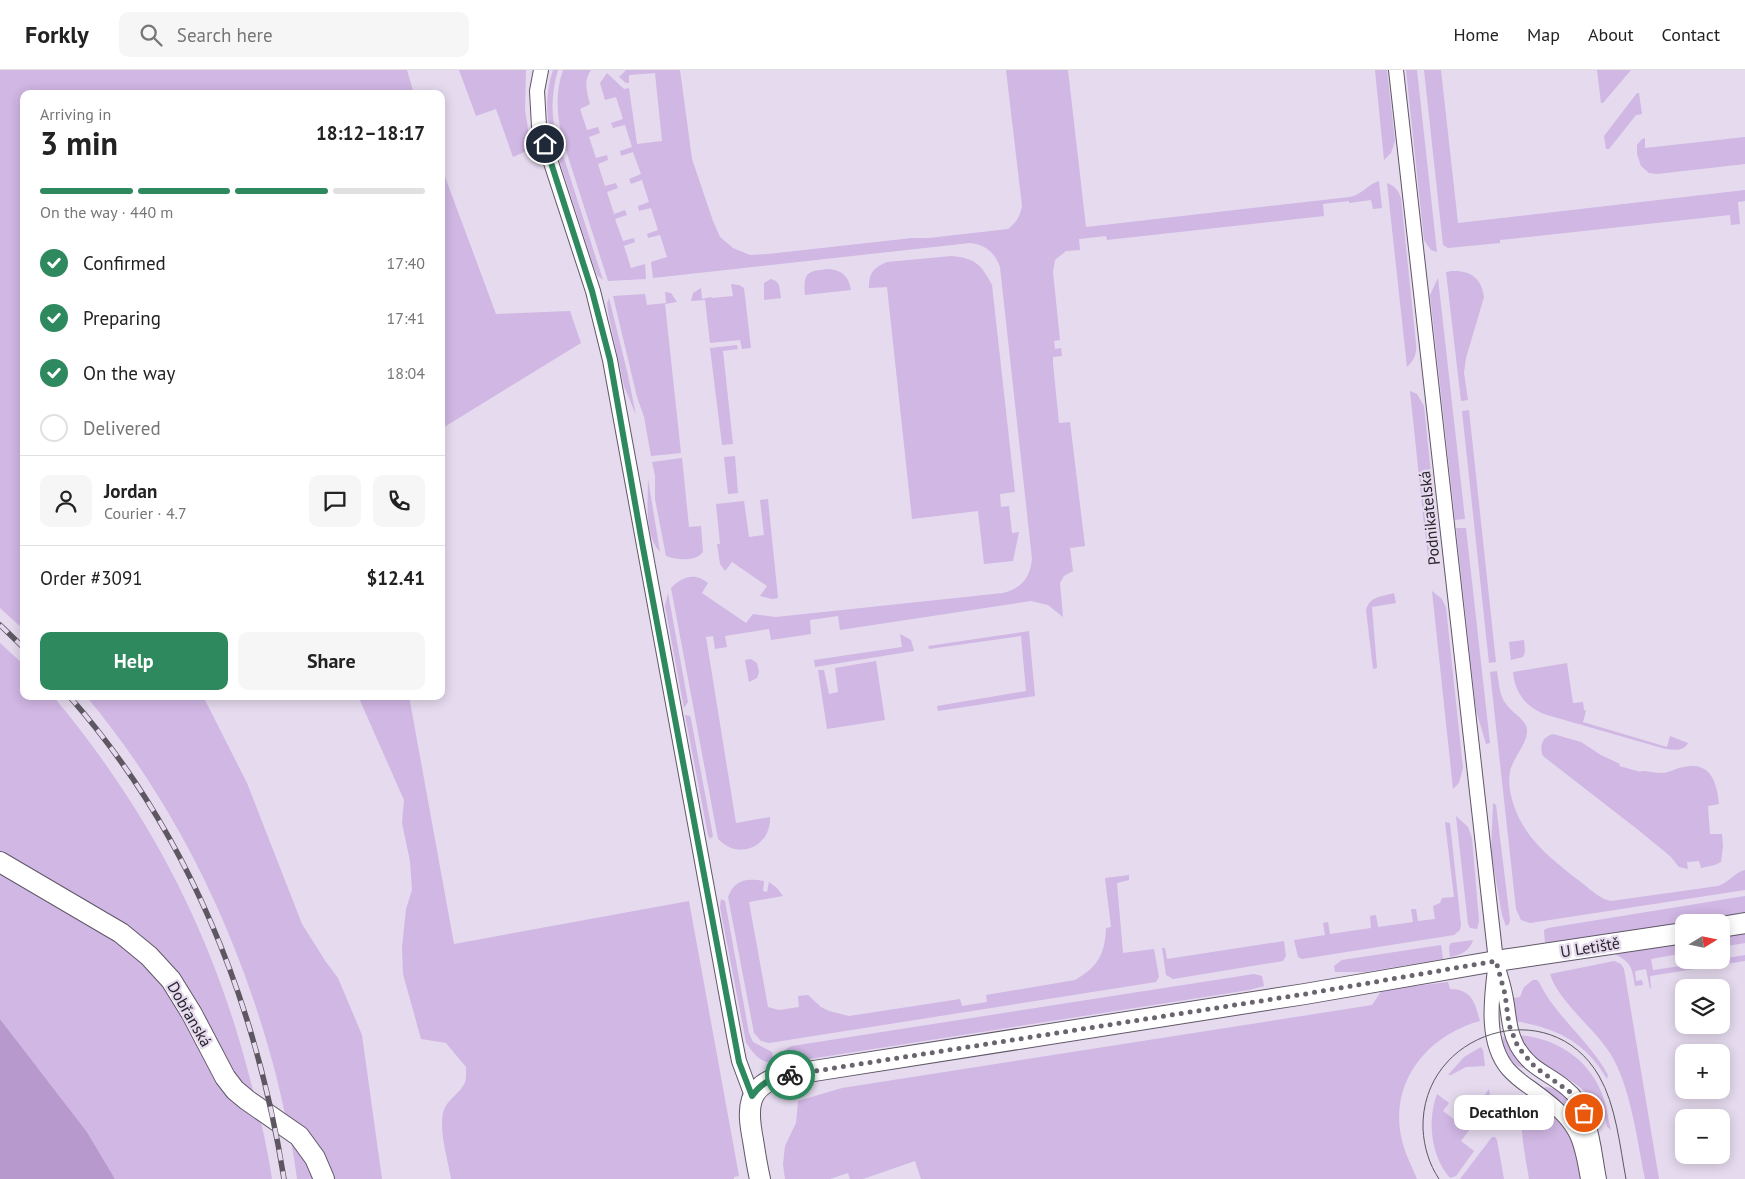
<!DOCTYPE html>
<html lang="en">
<head>
<meta charset="utf-8">
<style>
  body { margin:0; font-family:"PT Sans",sans-serif; background:#f6f6f6; color:#222; height:100vh; display:flex; flex-direction:column; font-size:19px; white-space:nowrap }
  * { box-sizing:border-box; margin:0 }
  p { font-size:16px; color:#767676 }
  .icon { flex:none; width:28px; height:28px; fill:none; stroke:currentColor; stroke-width:2; stroke-linecap:round; stroke-linejoin:round }
  .map { position:relative; flex:1; overflow:hidden }
  .details { position:absolute; left:20px; top:20px; width:425px; height:610px; display:flex; flex-direction:column; background:#fff; border-radius:10px; box-shadow:0 2px 12px #0003 }
  .details>* { flex:none }
  .needle { width:32px; rotate:80deg }
  .buttons { position:absolute; left:1675px; top:844px; display:grid; gap:10px }
  .buttons a { display:grid; place-items:center; width:55px; height:55px; border-radius:10px; background:#fff; box-shadow:0 2px 12px #0003; font-size:25px }
  .pin { position:absolute; display:grid; place-items:center; width:42px; height:42px; color:#fff; margin:-21px; border:2px solid #fff; border-radius:50%; box-shadow:0 1px 5px #0007 }
  .courier { position:absolute; display:grid; place-items:center; width:50px; height:50px; margin:-25px; border:4px solid #2e895f; border-radius:50%; background:#fff; color:#222; box-shadow:0 1px 6px #0007 }
  .bubble { position:absolute; height:35px; border-radius:10px; background:#fff; box-shadow:0 2px 12px #0003; font-size:16px; font-weight:600; line-height:35px; text-align:center }
  .headline em { font-style:normal; font-weight:600 }
  .headline div { display:flex; flex-direction:column-reverse }
  .headline { display:flex; align-items:center; justify-content:space-between; height:85px; padding:0 20px }
  h1 { font-size:32px; font-weight:600; line-height:38px }
  .bar { display:grid; grid-template-columns:repeat(4,1fr); gap:8px 5px; align-content:center; height:60px; padding:0 20px }
  .bar i { height:6px; border-radius:4px; background:#e0e0e0 }
  .bar .current { background:#2e895f }
  .bar p { grid-column:span 4 }
  .line { display:flex; align-items:center; gap:12px; padding:0 20px; border-top:1px solid #e0e0e0 }
  .line div { flex:1 }
  .round { display:grid; place-items:center; flex:none; width:52px; height:52px; border-radius:10px; background:#f6f6f6 }
  ol { padding:0 20px; list-style:none }
  li { display:flex; align-items:center; gap:15px; height:55px }
  li p { margin-inline-start:auto }
  li .icon { padding:5px; border-radius:50%; background:#2e895f; color:#fff; stroke-width:4 }
  li:last-child { color:#767676 }
  li i { width:28px; height:28px; border:2px solid #e0e0e0; border-radius:50% }
  .primary-button { display:flex; gap:10px; margin-top:auto; padding:10px 20px }
  .primary-button a { flex:1; height:58px; border-radius:10px; background:#2e895f; color:#fff; font-size:20px; font-weight:600; line-height:58px; text-align:center }
  .primary-button a+a { background:#f6f6f6; color:#222 }
  header { display:flex; align-items:center; gap:30px; box-sizing:border-box; height:70px; padding:0 25px; background:#fff; border-bottom:1px solid #e0e0e0 }
  header strong { font-size:24px }
  nav { display:flex; gap:28px; margin-inline-start:auto; font-size:18px }
  .search { width:350px; height:45px; background:#f6f6f6; display:flex; align-items:center; gap:12px; box-sizing:border-box; padding:0 18px; border-radius:10px; color:#767676; font-size:19px }
  .map>svg:first-child { display:block }
  .green { fill:#d0b7e4 }
  .water { fill:#b799ce }
  .lines { fill:none; stroke-linecap:round; stroke-linejoin:round }
  .street-casing { stroke:#605767; stroke-width:16 }
  .secondary-casing { stroke:#605767; stroke-width:22 }
  .street { stroke:#fff; stroke-width:14 }
  .secondary { stroke:#fff; stroke-width:20 }
  .tram { stroke:#5d5762; stroke-width:1 }
  .rail-casing { stroke:#5d5762; stroke-width:5.5 }
  .rail { stroke:#e5daee; stroke-width:4; stroke-dasharray:11; stroke-linecap:butt }
  .done { stroke:#6a646f; stroke-width:5; stroke-dasharray:0 9 }
  .route { stroke:#2e895f; stroke-width:6 }
  .labels { text-anchor:middle; stroke-width:4.5; stroke-linejoin:round; paint-order:stroke }
  .street-label { font-size:16px; fill:#28242b; stroke:#e5daee }
</style>
</head>
<body>
<header>
<strong>Forkly</strong>
<div class="search"><svg class="icon" aria-label="search" viewBox="0 0 24 24"><circle cx="10" cy="10" r="6"/><path d="M15 15l6 6"/></svg>Search here</div>
<nav><a>Home</a><a>Map</a><a>About</a><a>Contact</a></nav>
</header>
<div class="map">
<svg width="1745" height="1109" viewBox="0 0 1745 1109">
  <rect width="100%" height="100%" fill="#e5daee"/>
  <g class="green">
    <polygon points="0,0 407,0 414,24 24,24 24,560 0,538"/>
    <polygon points="459,0 526,0 525,40 530,71 529,80 513,87 496,39 476,46"/>
    <path d="M553,0h5c-7,24 -8,49 1,72l-4,6c-9,-25 -11,-52 -2,-78z"/>
    <path d="M563,0h28c-8,12 -4,22 -1,34l-10,5 7,21 11,-3 2,6 -11,4 7,21 11,-3 1,5 -10,4 7,22 11,-3 2,5 -11,4 7,22 11,-4 2,5 -12,4 8,22 11,-3 1,4 -11,4 7,22 14,-4 1,15 -38,2 -46,-143c-5,-24 -7,-45 1,-68z"/>
    <path d="M626,0h54l12,89 21,62 7,16 13,11 17,7 18,-1 144,-16h17l79,-9c8,-6 12,-12 14,-23l-16,-136h62l18,157 264,-30c12,-2 18,-13 29,-16l3,27 -9,1 -2,-9 -22,3v-2l-26,3 1,12 -217,24 -1,-4 -27,3 1,11 -14,1 -11,9 -2,12 7,68 -6,1 1,8 6,-1 1,8 -9,1v7l6,59 11,-1 15,124 -15,2 3,23 -9,5 -4,7 3,34 -15,-12 -17,-4 -191,29 -2,-14 -28,4 1,14 -40,6 -2,-11 -44,7 2,11 -12,2 -2,-13 -7,1 30,186 34,-6c1,22 -18,38 -39,31 -5,-2 -9,-6 -13,-9l-47,-251c11,-11 24,-16 37,-5l-6,10 44,30 7,-9 23,3 227,-24c19,-5 27,-15 29,-34l-32,-292c-5,-14 -15,-23 -30,-24l-317,35 -2,-16 16,-5 -7,-22 -12,3 -1,-4 11,-4 -7,-22 -12,3 -1,-5 11,-4 -7,-22 -11,4 -2,-5 12,-5 -8,-22 -12,4 -1,-5 12,-4 -7,-22 -12,3 -2,-5 12,-4 -7,-22 -11,3 -5,-17 7,-10 17,16 5,-1 8,56 25,-3 -7,-68 -26,2v8h-3l-7,-6z"/>
    <polygon points="1375,0 1387,0 1395,71 1391,83 1384,90"/>
    <polygon points="1406,0 1417,0 1437,182 1431,180 1424,170"/>
    <polygon points="1424,0 1441,0 1458,153 1745,120 1745,131 1738,132 1740,154 1731,155 1730,145 1500,170 1500,173 1448,178 1443,175"/>
    <polygon points="1597,0 1631,0 1603,33 1601,33"/>
    <polygon points="1637,23 1639,23 1642,44 1636,45 1609,79 1606,79 1604,66"/>
    <polygon points="1745,67 1745,94 1657,104 1649,103 1641,96 1637,84 1637,75 1642,69 1645,68 1645,78"/>
    <polygon points="557,83 561,83 563,85 603,210 597,205 593,194"/>
    <polygon points="441,96 496,244 570,241 581,273 441,359"/>
    <path d="M1387,113c8,3 11,7 14,15l15,146c1,10 -2,16 -9,23z"/>
    <path d="M951,186c24,2 30,8 41,29l23,207 -15,2 1,13 8,-1 3,27 7,-1 -6,29 -29,3 -6,-53 -66,8 -25,-232 -18,1c0,-15 4,-20 18,-26z"/>
    <path d="M830,199c13,2 19,8 21,21l-46,5c-2,-24 3,-24 25,-26z"/>
    <path d="M1452,201c19,-1 30,8 32,26l-18,61 -2,15 4,27 -7,1 -15,-129z"/>
    <polygon points="1438,208 1465,449 1455,450 1430,225"/>
    <polygon points="771,209 776,211 779,215 781,228 764,230 764,213"/>
    <polygon points="731,214 739,215 744,218 751,278 742,279 740,270 710,273 705,230 691,231 693,223 701,218 702,229 711,227 712,228 733,226"/>
    <polygon points="665,222 671,223 677,232 665,234 681,383 651,386 644,347 637,327 613,226 645,224 647,235 666,233"/>
    <polygon points="609,228 627,301 636,345 624,316 608,242 607,233"/>
    <polygon points="737,275 738,279 723,281 733,374 722,375 710,278"/>
    <polygon points="1410,321 1417,324 1424,336 1436,452 1424,454"/>
    <polygon points="1469,340 1496,592 1489,593 1462,341"/>
    <polygon points="735,386 738,423 728,424 724,387"/>
    <path d="M682,388l7,69 12,-1 2,26c-8,10 -27,8 -37,4l-11,-57v-23l-3,-14z"/>
    <path d="M648,409l12,73c-16,-17 -12,-51 -12,-73z"/>
    <polygon points="768,429 778,528 772,529 760,526 767,516 732,492 725,501 720,494 717,474 720,474 716,434 744,431 749,467 764,465 760,430"/>
    <polygon points="1456,458 1466,458 1490,673 1486,674 1476,640"/>
    <path d="M1437,460c2,14 2,24 -8,35l-4,-34z"/>
    <polygon points="1432,521 1442,529 1446,538 1463,698 1459,713 1453,719"/>
    <polygon points="668,523 688,632 684,638 665,536"/>
    <path d="M1394,523l2,10 -24,4 5,61 -4,1 -7,-59c4,-14 15,-13 28,-17z"/>
    <polygon points="1029,561 1035,626 938,641 937,636 1026,621 1021,566 929,579 928,576"/>
    <polygon points="900,564 911,570 914,581 815,597 814,590 902,577"/>
    <polygon points="1524,570 1525,582 1523,587 1511,590 1509,572"/>
    <path d="M0,573l24,22v31h29c96,115 160,238 197,383 9,33 17,66 22,100h-157l-28,-47 -87,-113z"/>
    <polygon points="751,589 757,593 759,602 757,608 749,612 745,590"/>
    <polygon points="876,591 885,650 827,659 818,600 824,600 829,624 838,622 835,598"/>
    <path d="M1567,593l6,40 10,-1 1,8 2,1 -3,11 84,25 3,-11 18,7c-4,9 -17,7 -26,5l-115,-33c-20,-7 -32,-21 -34,-43z"/>
    <path d="M1497,601c2,11 2,24 9,33 6,9 20,15 21,26 1,13 -15,29 -17,42 -2,10 0,21 3,31 13,42 50,64 83,91l8,5 7,2 107,-15c12,-4 17,-14 27,-16v20l-215,33 -9,-3 -5,-11 -26,-237z"/>
    <path d="M86,626h117l44,87 55,141 24,38 12,16 24,57 20,144h-85c-4,-35 -13,-69 -21,-104 -36,-138 -98,-269 -190,-379z"/>
    <path d="M358,626h51l45,248 235,-43 50,275 -5,1v2h-283c-3,-19 -12,-47 -8,-66 3,-13 14,-17 20,-27 4,-5 3,-13 3,-19l-20,-24 -25,-4 -18,-65 -1,-26 4,-39 6,-19 -2,-29 -8,-38 2,-23z"/>
    <polygon points="685,645 690,646 691,649 713,766 710,769 708,765"/>
    <path d="M1553,664l28,8 20,13 19,9 -1,2 22,6v-1c7,0 14,2 20,2 9,0 15,-5 23,-6 27,-6 33,16 35,37l-11,2 2,28h12l1,12 -2,16 -6,3 -14,3 -2,-7 -12,1 1,7 -9,-2 -9,-11 -33,-27 -94,-73c-4,-10 -1,-19 10,-22z"/>
    <polygon points="1493,733 1496,735 1510,850 1509,854 1506,856 1502,845 1491,782"/>
    <polygon points="1456,746 1468,757 1472,768 1479,851 1477,859 1470,858 1468,854"/>
    <polygon points="1445,752 1450,753 1461,855 1460,860 1454,865 1302,889 1298,887 1294,870 1325,865 1323,853 1328,852 1330,864 1371,858 1370,846 1376,845 1378,857 1413,852 1411,839 1416,839 1418,851 1435,849 1433,836 1440,833 1442,828 1454,827"/>
    <path d="M1129,805v5l-12,3 6,70 31,-4 5,28 -3,5 -387,61 -8,-2 -7,-8 -26,-136c7,-18 19,-19 36,-16l-1,10 4,1 2,-10 8,6 6,8 -34,6 19,105 11,3 20,-3 -1,-11 10,-1 13,12 8,4 20,5 111,-17 2,7 25,-4 -1,-7 89,-15c23,-13 30,-26 31,-52l5,-1 -6,-49z"/>
    <polygon points="1745,826 1745,844 1610,865 1545,873 1544,860 1548,858"/>
    <path d="M721,829l4,2 24,132 4,9 19,10 2,12c-13,-1 -22,-11 -28,-22l-26,-135z"/>
    <polygon points="1745,863 1745,873 1721,877 1721,867"/>
    <path d="M1473,870c-3,11 -13,15 -23,17l-1,-10 2,-4z"/>
    <polygon points="1284,871 1286,886 1283,891 1173,909 1166,905 1162,878 1165,878 1167,889"/>
    <path d="M1684,873v10l-33,6 2,11 68,-10v-1l24,-4v6l-95,15 1,12 -1,1 -4,-20 -11,2 1,10 6,-1 1,5 -8,1c-3,-18 -3,-23 -20,-32z"/>
    <polygon points="1441,875 1443,889 1365,902 1335,902 1334,896 1342,890"/>
    <path d="M1614,891l7,3 3,5 35,210h-14c-8,-39 -14,-92 -35,-126 -16,-25 -52,-52 -60,-79z"/>
    <path d="M1254,904l8,2 2,10 -15,4 -465,73c-1,-9 -1,-14 8,-17z"/>
    <path d="M1533,910h4l2,2c16,34 50,58 69,93l-1,4c-22,-38 -51,-51 -92,-58l-1,-23 6,-1 4,-10z"/>
    <path d="M1448,912l2,7c22,0 25,14 30,32 -52,14 -90,60 -79,115 3,16 10,28 16,43h-496l-6,-18 -52,18h-13l-2,-6 -18,6h-45l-2,-15 2,-18 11,-23 2,-22 44,-13 530,-83 10,-15z"/>
    <path d="M1519,965c39,4 72,25 85,64 3,10 4,20 7,31l-4,-3 -3,-14 -8,1c-8,-33 -36,-36 -59,-54 -8,-6 -13,-16 -18,-25z"/>
    <path d="M1504,966l3,1 18,31c-14,-1 -19,-17 -23,-28z"/>
    <polygon points="1481,977 1483,980 1485,996 1466,997 1451,1005 1448,1005 1464,987"/>
    <path d="M1545,1017c16,0 32,18 33,32l-2,1 -15,-18 -17,-13z"/>
    <path d="M1489,1019l4,23 -5,3 -6,-2 -21,28 13,10 -18,25 -6,2c-19,-22 -23,-57 -13,-84l12,9 -6,8 19,14z"/>
    <path d="M1532,1027l26,19 16,26 10,37h-55c-4,-26 -12,-55 -3,-80z"/>
    <polygon points="1492,1067 1495,1067 1497,1070 1504,1109 1460,1109"/>
  </g>
  <polygon class="water" points="0,949 87,1062 115,1109 0,1109"/>
  <g class="lines">
    <g class="street-casing">
      <g id="street">
        <polyline points="541,0 537,21 539,56 593,221 610,290 735,971 739,991 752,1026"/>
        <path d="M1396,0l100,891c3,11 7,22 9,33 4,18 3,35 12,52 14,24 30,26 49,42 26,20 27,61 33,91"/>
        <path d="M1495,899c-4,32 -9,74 13,100 7,8 15,14 24,20 16,12 33,24 43,42 8,14 10,32 13,48"/>
      </g>
    </g>
    <g class="secondary-casing">
      <g id="secondary">
        <polyline points="0,792 121,863 149,886 171,910 192,944 225,1007 235,1020 247,1030 299,1066 315,1088 324,1109"/>
        <polyline points="1721,857 1745,853"/>
        <path d="M760,1109c-3,-13 -5,-26 -7,-39 -6,-31 -7,-54 29,-64l523,-82 191,-33 188,-28"/>
      </g>
    </g>
    <use href="#street" class="street"/>
    <use href="#secondary" class="secondary"/>
    <path class="tram" d="M1439,1109c-10,-15 -15,-32 -16,-50 -3,-97 127,-138 176,-53 17,29 21,71 27,103"/>
    <g class="rail-casing">
      <g id="rail">
        <polyline points="0,555 24,578"/>
        <path d="M69,626c119,135 187,306 215,483"/>
      </g>
    </g>
    <use href="#rail" class="rail"/>
  </g>
  <g class="lines">
    <polyline class="done" points="790,1005 1305,924 1496,891 1505,924 1509,955 1518,977 1535,997 1570,1022 1584,1043"/>
    <path class="route" d="M545,74l47,147 18,69 31,177 98,525 13,34c10,-14 21,-19 38,-21"/>
  </g>
  <g class="labels">
    <g class="street-label">
      <text transform="translate(1429 448) rotate(-96)" y="6">Podnikatelská</text>
      <text transform="translate(1590 877) rotate(-9)" y="6">U Letiště</text>
      <text transform="translate(190 944) rotate(60)" y="6">Dobřanská</text>
    </g>
  </g>
</svg>
<div class="buttons">
<a><svg class="needle" viewBox="-14 -14 28 28"><path d="M0-13l5 13h-10z" fill="#e53935"/><path d="M0 13l5-13h-10z" fill="#767676"/></svg></a>
<a><svg class="icon" aria-label="layers" viewBox="0 0 24 24"><path d="M12 4l9 5-9 5-9-5zM3 14l9 5 9-5"/></svg></a>
<a>+</a>
<a>−</a>
</div>
<div class="pin" style="left:1584px;top:1043px;background:#ea580c"><svg class="icon" aria-label="bag" viewBox="0 0 24 24"><path d="M5 8h14l-1 12H6zM9 8a3 3 0 0 1 6 0"/></svg></div>
<div class="pin" style="left:545px;top:74px;background:#1f2937"><svg class="icon" aria-label="home" viewBox="0 0 24 24"><path d="M3 11l9-7 9 7M6 9v11h12V9"/></svg></div>
<div class="courier" style="left:790px;top:1005px"><svg class="icon" aria-label="bike" viewBox="0 0 24 24"><circle cx="6" cy="16" r="4"/><circle cx="18" cy="16" r="4"/><path d="M6 16l4-8h5l3 8M10 8l3 8H6M13 5h3"/></svg></div>
<div class="bubble" style="left:1454px;top:1025px;width:100px">Decathlon</div>
<section class="details">
<div class="headline"><div><h1>3 min</h1><p>Arriving in</p></div><em>18:12–18:17</em></div>
<div class="bar"><i class="current"></i><i class="current"></i><i class="current"></i><i></i><p>On the way · 440 m</p></div>
<ol>
<li><svg class="icon" aria-label="check" viewBox="0 0 24 24"><path d="M5 12l5 5 9-10"/></svg>Confirmed<p>17:40</p></li>
<li><svg class="icon" aria-label="check" viewBox="0 0 24 24"><path d="M5 12l5 5 9-10"/></svg>Preparing<p>17:41</p></li>
<li><svg class="icon" aria-label="check" viewBox="0 0 24 24"><path d="M5 12l5 5 9-10"/></svg>On the way<p>18:04</p></li>
<li><i></i>Delivered</li>
</ol>
<div class="line" style="height:90px"><a class="round"><svg class="icon" aria-label="person" viewBox="0 0 24 24"><circle cx="12" cy="8" r="4"/><path d="M4 21q1-7 8-7t8 7"/></svg></a><div><b>Jordan</b><p>Courier · 4.7</p></div><a class="round"><svg class="icon" aria-label="chat" viewBox="0 0 24 24"><path d="M4 5h16v11H9l-5 4z"/></svg></a><a class="round"><svg class="icon" aria-label="phone" viewBox="0 0 24 24"><path d="M5 4h4l2 5-3 2q2 4 5 5l2-3 5 2v4C11 20 4 13 5 4z"/></svg></a></div>
<div class="line" style="height:65px"><div>Order #3091</div><b>$12.41</b></div>
<div class="primary-button"><a>Help</a><a>Share</a></div>
</section>
</div>
</body>
</html>
